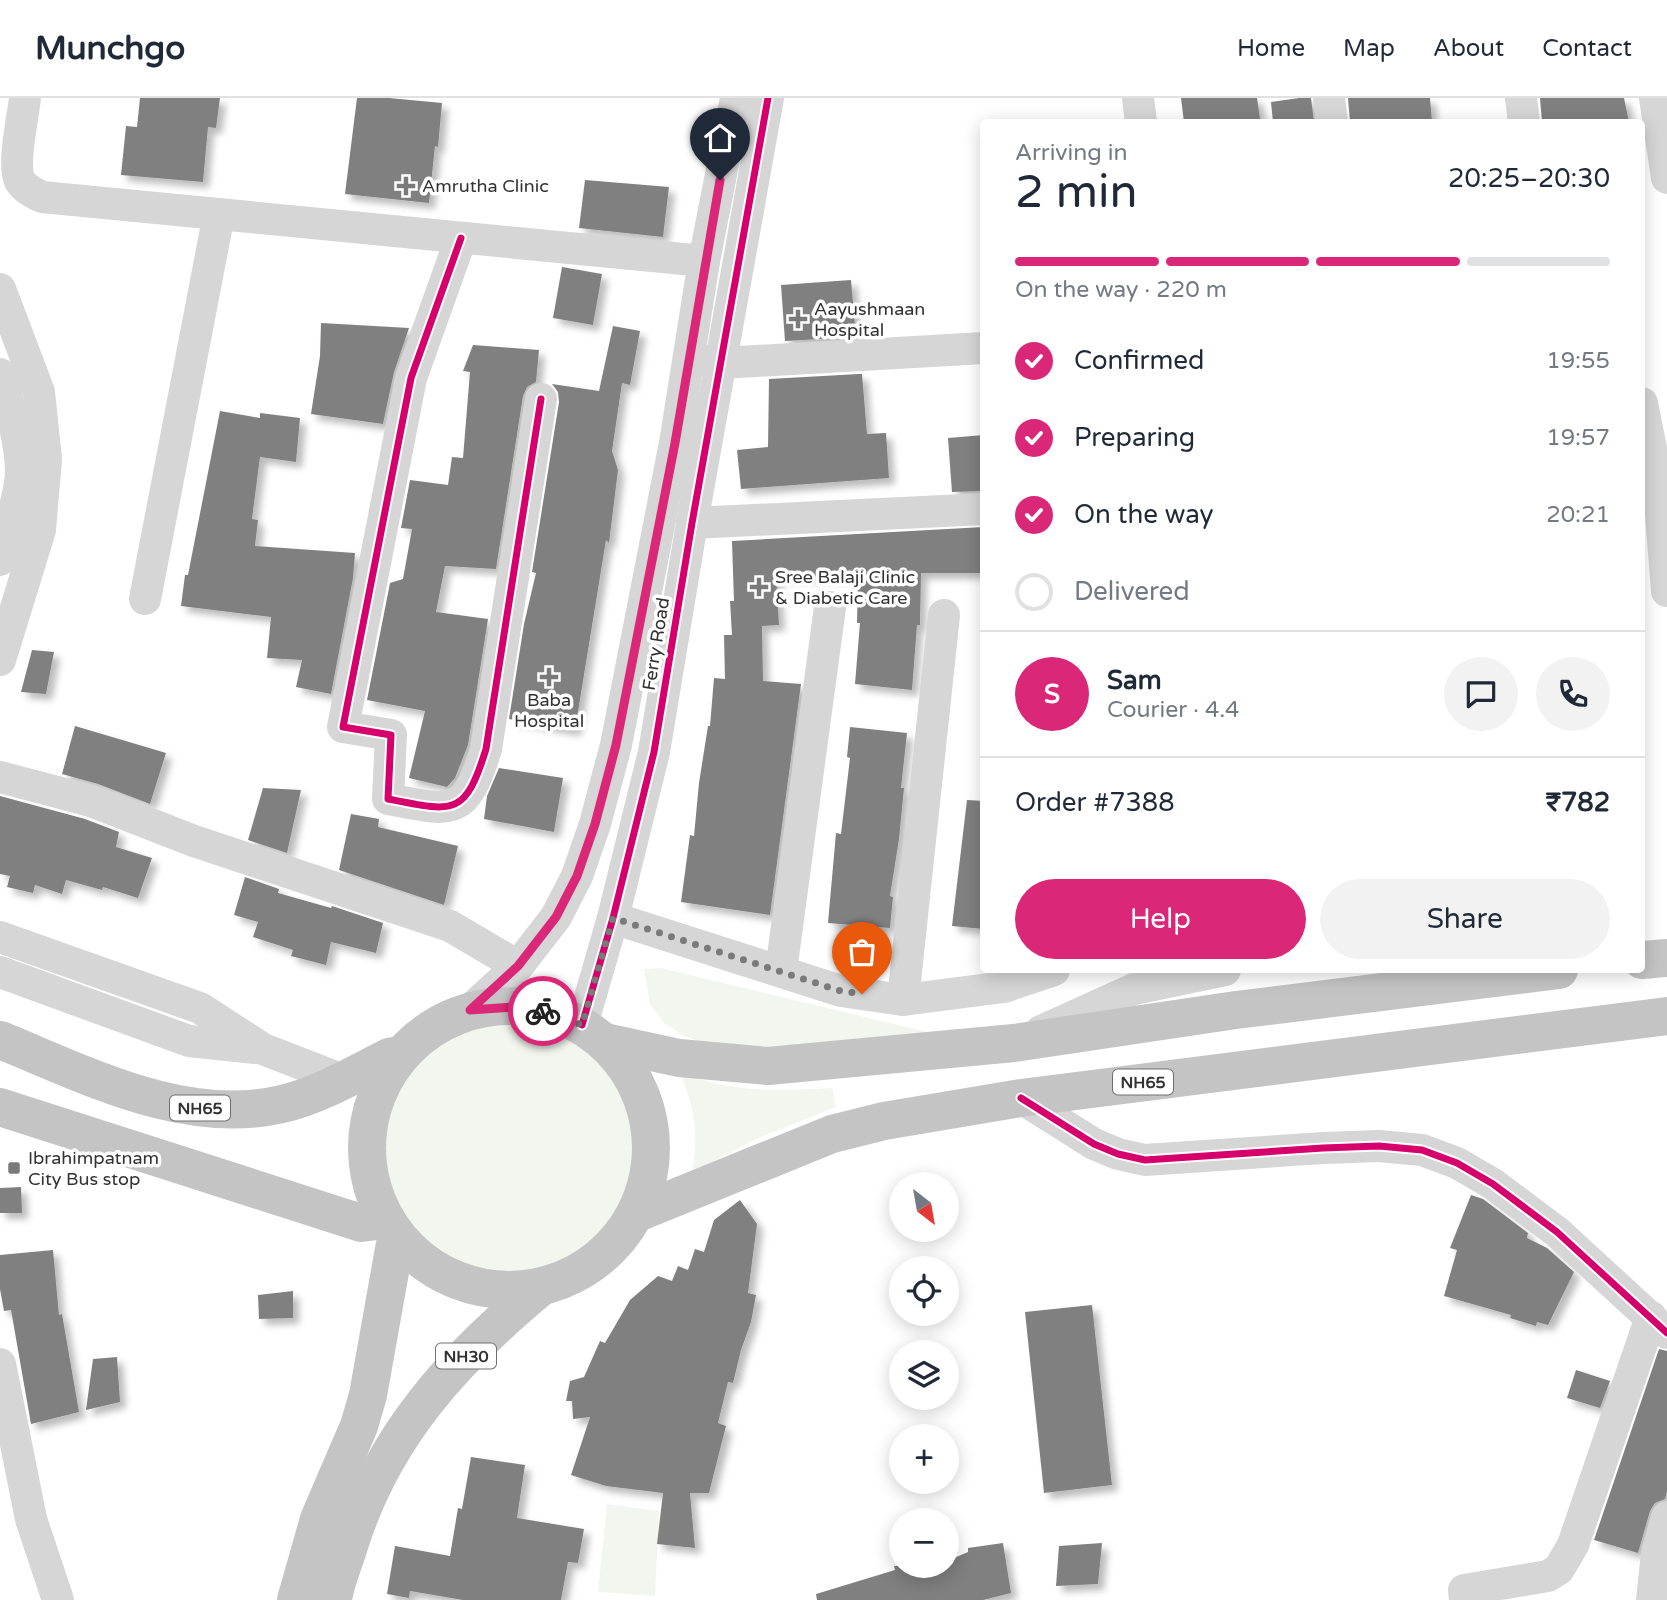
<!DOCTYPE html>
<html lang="en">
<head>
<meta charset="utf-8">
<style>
  body { margin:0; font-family:"Varela Round",sans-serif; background:#f2f2f3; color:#1f2937; height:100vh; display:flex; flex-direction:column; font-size:26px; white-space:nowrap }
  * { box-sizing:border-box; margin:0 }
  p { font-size:23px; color:#747a83 }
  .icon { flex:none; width:38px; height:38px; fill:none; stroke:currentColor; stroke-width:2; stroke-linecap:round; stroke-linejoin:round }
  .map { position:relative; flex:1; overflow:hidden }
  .drawer { position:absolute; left:980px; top:21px; width:665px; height:854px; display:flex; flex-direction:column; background:#fff; border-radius:7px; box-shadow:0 4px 18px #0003 }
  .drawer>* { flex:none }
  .needle { width:46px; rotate:149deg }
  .tools { position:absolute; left:889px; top:1074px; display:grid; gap:14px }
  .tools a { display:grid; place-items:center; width:70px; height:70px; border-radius:50%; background:#fff; box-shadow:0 4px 18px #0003; font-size:35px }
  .pin { position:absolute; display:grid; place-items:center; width:60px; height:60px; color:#fff; margin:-72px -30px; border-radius:50% 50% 50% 0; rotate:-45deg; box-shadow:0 0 7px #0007 }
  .pin .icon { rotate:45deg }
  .courier { position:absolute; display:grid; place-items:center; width:70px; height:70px; margin:-35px; border:5px solid #db2777; border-radius:50%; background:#fff; color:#222; box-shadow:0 2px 9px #0007 }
  .head em { font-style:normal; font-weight:600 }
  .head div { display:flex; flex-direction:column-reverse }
  .head { display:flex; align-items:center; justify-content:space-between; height:119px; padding:0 35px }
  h1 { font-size:46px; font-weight:600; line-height:52px }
  .bar { display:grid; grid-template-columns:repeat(4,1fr); gap:10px 7px; align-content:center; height:84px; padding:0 35px }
  .bar i { height:9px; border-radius:5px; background:#e0e1e3 }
  .bar .current { background:#db2777 }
  .bar p { grid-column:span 4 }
  .line { display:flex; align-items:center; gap:18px; padding:0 35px; border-top:2px solid #e0e1e3 }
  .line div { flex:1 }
  .round { display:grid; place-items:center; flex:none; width:74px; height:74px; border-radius:37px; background:#f2f2f3 }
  ol { padding:0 35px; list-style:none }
  li { display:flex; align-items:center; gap:21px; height:77px }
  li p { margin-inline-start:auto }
  li .icon { padding:7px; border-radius:50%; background:#db2777; color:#fff; stroke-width:4 }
  li:last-child { color:#747a83 }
  li i { width:38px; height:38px; border:4px solid #e0e1e3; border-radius:50% }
  .cta { display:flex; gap:14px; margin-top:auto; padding:14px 35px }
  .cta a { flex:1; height:80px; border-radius:42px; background:#db2777; color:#fff; font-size:28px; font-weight:600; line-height:80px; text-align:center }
  .cta a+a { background:#f2f2f3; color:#1f2937 }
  header { display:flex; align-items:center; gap:42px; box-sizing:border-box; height:98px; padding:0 35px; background:#fff; border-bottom:2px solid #e0e1e3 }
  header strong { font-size:33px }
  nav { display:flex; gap:38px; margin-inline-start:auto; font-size:24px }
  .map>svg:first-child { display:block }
  .green { fill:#f2f6ee }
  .building { fill:#808080; filter:url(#shadow) }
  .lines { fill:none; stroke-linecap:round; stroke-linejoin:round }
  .minor { stroke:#d6d6d6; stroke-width:32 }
  .highway { stroke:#c4c4c4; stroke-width:38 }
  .cycleway-casing { stroke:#fff; stroke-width:11 }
  .cycleway { stroke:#d6006c; stroke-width:7 }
  .done { stroke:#7a7a7a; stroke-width:7; stroke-dasharray:0 12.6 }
  .route { stroke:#db2777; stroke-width:9 }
  .poi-dot { fill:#7a7a7a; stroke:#fff; stroke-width:2.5 }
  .labels { text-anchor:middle; stroke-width:7; stroke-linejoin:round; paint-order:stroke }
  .shield { fill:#fff; stroke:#707070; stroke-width:2 }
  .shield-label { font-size:16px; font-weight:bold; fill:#323232 }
  .poi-label { font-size:18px; fill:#323232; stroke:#fff; text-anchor:start }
  .street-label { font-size:18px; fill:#323232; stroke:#fff }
</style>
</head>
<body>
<header>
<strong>Munchgo</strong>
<nav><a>Home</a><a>Map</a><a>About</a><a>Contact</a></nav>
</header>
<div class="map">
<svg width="1667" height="1502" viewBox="0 0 1667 1502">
  <defs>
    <filter id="shadow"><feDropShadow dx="6" dy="6" stdDeviation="3.5" flood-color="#0004"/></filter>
  </defs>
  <rect width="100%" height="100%" fill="#fff"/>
  <g class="green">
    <polygon points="661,870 931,935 889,945 722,951 684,938 664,925 650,906 644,871"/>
    <circle cx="510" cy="1050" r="125"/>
    <path d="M680,974c50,21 99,19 152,16l4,19 -80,32 -64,34c7,-40 3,-63 -12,-101z"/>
    <polygon points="607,1406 659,1413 655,1498 598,1494"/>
  </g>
  <g class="building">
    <polygon points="140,0 220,0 216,30 208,29 203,84 121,77 126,28 137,29"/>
    <polygon points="357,0 389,0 442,5 438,49 435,48 429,105 345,96"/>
    <polygon points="1181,0 1257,0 1260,21 1233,24 1184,24"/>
    <polygon points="1299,0 1311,0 1314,24 1273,24 1271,4"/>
    <polygon points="1348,0 1430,0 1432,24 1350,24"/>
    <polygon points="1540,0 1624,0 1629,24 1542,24"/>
    <polygon points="585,82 669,89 663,139 579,130"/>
    <polygon points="562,169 602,176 593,227 553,220"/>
    <polygon points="851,182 856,239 785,243 781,187"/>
    <polygon points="321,225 409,230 394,274 383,326 311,316 320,258"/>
    <polygon points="613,228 640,233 630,287 622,285 612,353 618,372 609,445 606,442 575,632 509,621 524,526 536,475 532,474 559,304 558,294 552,286 599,293"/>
    <polygon points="473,247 539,252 536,284 527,289 523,298 496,471 445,468 436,514 488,521 468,647 455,680 447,689 409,680 425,613 367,602 390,485 403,481 412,431 401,430 410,382 448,387 452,359 463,360 470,274 463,273"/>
    <polygon points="859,276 862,276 867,336 886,335 889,380 741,391 737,352 768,349 769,281"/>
    <polygon points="220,313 260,320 260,315 300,320 296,364 260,359 252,421 258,422 255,448 355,455 353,480 331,596 296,589 302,562 267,560 271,519 181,508 185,477 188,477"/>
    <polygon points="984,337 984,393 952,394 948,340"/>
    <polygon points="984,429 984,475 921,475 920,527 917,527 912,592 855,586 860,525 857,525 858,479 776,478 779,527 762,528 763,583 801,586 770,817 681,804 690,737 694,738 699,685 708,628 710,628 714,580 725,581 724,537 732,537 730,503 734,503 732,443"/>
    <polygon points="32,552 54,554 46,596 21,594"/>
    <polygon points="75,628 166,655 150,706 98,686 62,676"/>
    <polygon points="850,629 907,635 901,690 904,690 899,741 890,798 893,799 890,830 828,825 836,735 841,736 850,660 847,659"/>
    <polygon points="499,670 563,680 554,734 484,721 487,698"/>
    <polygon points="263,690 301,692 287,755 248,742"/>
    <polygon points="0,698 85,721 119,734 116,749 152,760 138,800 103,789 102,792 66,782 62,796 35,787 33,795 7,789 10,778 0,776"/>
    <polygon points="967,702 984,703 984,831 952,828"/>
    <polygon points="351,716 379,721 378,729 458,748 444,807 339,772"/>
    <polygon points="245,779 279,791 278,795 331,810 332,808 383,825 376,855 331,844 326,867 291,858 293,852 253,839 258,824 234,817"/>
    <polygon points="21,1089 22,1115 0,1115 0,1090"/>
    <polygon points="1471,1097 1483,1101 1528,1135 1527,1140 1547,1150 1574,1174 1548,1227 1537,1224 1536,1228 1510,1220 1511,1217 1444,1198 1457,1152 1450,1150"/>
    <polygon points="740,1102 757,1126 748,1195 756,1197 751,1224 741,1252 733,1285 728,1284 718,1325 726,1328 709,1395 690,1395 695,1450 657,1446 663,1395 606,1388 571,1377 590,1319 573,1321 572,1303 566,1303 570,1283 584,1279 600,1243 605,1245 630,1202 658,1178 672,1183 678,1168 688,1172 695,1151 704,1154 714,1122"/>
    <polygon points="53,1152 59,1217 62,1216 79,1314 31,1326 11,1212 4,1213 0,1191 0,1157"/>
    <polygon points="293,1193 293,1220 259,1221 258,1197"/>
    <polygon points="1092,1207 1112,1387 1044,1395 1025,1214"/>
    <polygon points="1659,1251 1667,1253 1667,1393 1665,1401 1655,1405 1650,1413 1638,1455 1594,1442"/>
    <polygon points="117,1259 120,1304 86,1312 93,1261"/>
    <polygon points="1576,1272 1610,1283 1600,1310 1567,1300"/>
    <polygon points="471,1359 525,1367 517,1420 584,1431 578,1465 568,1464 561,1502 463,1502 410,1493 409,1500 387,1496 395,1448 450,1458 458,1410 462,1411"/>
    <polygon points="1003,1445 1011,1495 983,1502 817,1502 816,1496 895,1472 894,1468 947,1468 947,1463 968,1454 968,1450"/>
    <polygon points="1102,1445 1098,1486 1056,1488 1059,1448"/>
  </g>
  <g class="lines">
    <g class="minor">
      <path d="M25,0c-2,19 -13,67 -5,83 5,8 14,12 22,16l662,64"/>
      <polyline points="1138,0 1141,24"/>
      <polyline points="1329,0 1332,24"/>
      <polyline points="1521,0 1524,24"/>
      <polyline points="1655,0 1667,80"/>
      <path d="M461,140l-50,140 -68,349 48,8 -3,64c66,13 77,18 98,-50l55,-350"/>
      <polyline points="0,191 39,294 46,361 40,432 0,562"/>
      <polyline points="701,262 721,265 984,250"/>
      <path d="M0,276c9,31 20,63 21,96 0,23 -14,67 -21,90"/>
      <polyline points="1642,305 1659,391 1667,493"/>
      <polyline points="692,425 984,411"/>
      <polyline points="145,501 219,116"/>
      <polyline points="0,679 91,703 194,743 450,828 518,868"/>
      <polyline points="613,820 841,893 903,902 1004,889 1054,872"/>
      <polyline points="0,839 200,910 263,951 343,982"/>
      <polyline points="781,873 830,509"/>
      <polyline points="0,874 189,943 255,950"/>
      <polyline points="903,902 944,517"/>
      <polyline points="470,912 518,868 556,819 577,778 595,726 616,647 675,345 704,163 736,0"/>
      <polyline points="582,927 613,820 654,654 692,425 768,0"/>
      <polyline points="1041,933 1134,891 1225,872"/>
      <polyline points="1021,1000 1094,1046 1118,1056 1145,1062 1323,1050 1379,1048 1422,1052 1457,1065 1493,1086 1557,1134 1667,1235"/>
      <polyline points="0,1266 31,1421 58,1502"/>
      <polyline points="1465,1502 1464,1492 1548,1478 1559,1471 1573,1447 1651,1219"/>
      <polyline points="1652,1502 1657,1455 1667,1419"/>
    </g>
    <g class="highway">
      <polyline points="1642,862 1667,860"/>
      <circle cx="509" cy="1050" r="142"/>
      <path d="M0,942c87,35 185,87 282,64 38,-9 73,-30 107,-47l11,-2"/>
      <polyline points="605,944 679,960 768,968 1014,945 1236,912 1559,872"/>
      <polyline points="0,1009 361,1125 385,1122"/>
      <polyline points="635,1116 832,1036 884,1023 1021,1000 1667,918"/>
      <polyline points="296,1502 319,1421 359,1328 368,1297 396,1140"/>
      <path d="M333,1502c2,-17 10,-35 15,-51 34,-112 105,-189 193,-262"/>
    </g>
    <g class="cycleway-casing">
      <g id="cycleway">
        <path d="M461,140l-50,140 -68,349 48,8 -3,64c66,13 77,18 98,-50l55,-350"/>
        <polyline points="582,927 613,820 654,654 692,425 768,0"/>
        <polyline points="1021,1000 1094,1046 1118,1056 1145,1062 1323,1050 1379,1048 1422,1052 1457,1065 1493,1086 1557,1134 1667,1235"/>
      </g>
    </g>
    <use href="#cycleway" class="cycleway"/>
  </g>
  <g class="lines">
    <polyline class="done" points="543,913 582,927 613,820 841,893 862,896"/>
    <polyline class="route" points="543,913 527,908 470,912 518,868 556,819 577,778 595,726 616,647 675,345 720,82"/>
  </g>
  <g class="poi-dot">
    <path d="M402.5 77.5h7v7h7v7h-7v7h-7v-7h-7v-7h7z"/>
    <path d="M794.5 210.5h7v7h7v7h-7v7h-7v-7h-7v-7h7z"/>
    <path d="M755.5 478.5h7v7h7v7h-7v7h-7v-7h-7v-7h7z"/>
    <path d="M545.5 568.5h7v7h7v7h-7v7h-7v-7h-7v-7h7z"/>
    <rect x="7" y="1063" width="14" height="14" rx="3.5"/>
  </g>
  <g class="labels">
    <g class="shield">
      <rect x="1113" y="971.5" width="60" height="25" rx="5"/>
      <rect x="170" y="997.5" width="60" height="25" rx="5"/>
      <rect x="436" y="1245.5" width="60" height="25" rx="5"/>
    </g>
    <g class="shield-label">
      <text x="1143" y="990">NH65</text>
      <text x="200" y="1016">NH65</text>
      <text x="466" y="1264">NH30</text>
    </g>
    <g class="poi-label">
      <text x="422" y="94">Amrutha Clinic</text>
      <text x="814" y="217">Aayushmaan<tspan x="814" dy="21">Hospital</tspan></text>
      <text x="775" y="485">Sree Balaji Clinic<tspan x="775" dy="21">&amp; Diabetic Care</tspan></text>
      <text x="549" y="608" text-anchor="middle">Baba<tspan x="549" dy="21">Hospital</tspan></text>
      <text x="28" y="1066">Ibrahimpatnam<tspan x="28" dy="21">City Bus stop</tspan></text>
    </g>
    <g class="street-label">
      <text transform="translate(656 546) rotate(-81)" y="6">Ferry Road</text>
    </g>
  </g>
</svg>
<div class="tools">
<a><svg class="needle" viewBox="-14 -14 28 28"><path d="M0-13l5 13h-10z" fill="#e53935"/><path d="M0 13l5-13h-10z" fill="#747a83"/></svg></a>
<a><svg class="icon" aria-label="locate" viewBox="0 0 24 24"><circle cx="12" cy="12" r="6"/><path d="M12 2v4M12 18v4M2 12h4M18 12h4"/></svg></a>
<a><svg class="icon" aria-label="layers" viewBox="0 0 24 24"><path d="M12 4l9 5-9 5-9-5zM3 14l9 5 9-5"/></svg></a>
<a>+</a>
<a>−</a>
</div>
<div class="pin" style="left:862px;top:896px;background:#ea580c"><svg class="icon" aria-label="bag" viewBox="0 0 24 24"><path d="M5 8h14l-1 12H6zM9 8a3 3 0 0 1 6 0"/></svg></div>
<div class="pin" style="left:720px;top:82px;background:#1f2937"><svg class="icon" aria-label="home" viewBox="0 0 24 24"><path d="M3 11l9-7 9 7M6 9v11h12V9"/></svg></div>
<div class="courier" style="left:543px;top:913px"><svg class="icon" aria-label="bike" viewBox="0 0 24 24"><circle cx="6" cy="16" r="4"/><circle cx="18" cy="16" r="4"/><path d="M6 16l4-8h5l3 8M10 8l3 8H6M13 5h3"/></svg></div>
<section class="drawer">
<div class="head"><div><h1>2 min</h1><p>Arriving in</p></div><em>20:25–20:30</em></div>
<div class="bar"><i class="current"></i><i class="current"></i><i class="current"></i><i></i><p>On the way · 220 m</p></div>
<ol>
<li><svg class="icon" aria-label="check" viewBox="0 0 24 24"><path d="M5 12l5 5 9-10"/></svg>Confirmed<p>19:55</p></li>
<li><svg class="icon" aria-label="check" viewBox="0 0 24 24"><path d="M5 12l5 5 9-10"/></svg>Preparing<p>19:57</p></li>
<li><svg class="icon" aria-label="check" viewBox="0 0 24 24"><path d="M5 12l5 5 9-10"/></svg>On the way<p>20:21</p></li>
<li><i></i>Delivered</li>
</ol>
<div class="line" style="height:126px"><b class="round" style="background:#db2777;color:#fff">S</b><div><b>Sam</b><p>Courier · 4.4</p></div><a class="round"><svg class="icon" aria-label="chat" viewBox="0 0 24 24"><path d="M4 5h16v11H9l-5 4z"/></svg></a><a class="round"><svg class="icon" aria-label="phone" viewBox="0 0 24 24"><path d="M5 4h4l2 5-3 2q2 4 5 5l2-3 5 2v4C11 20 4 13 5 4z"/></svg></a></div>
<div class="line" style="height:91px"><div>Order #7388</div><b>₹782</b></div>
<div class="cta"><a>Help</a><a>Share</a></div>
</section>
</div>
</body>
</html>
